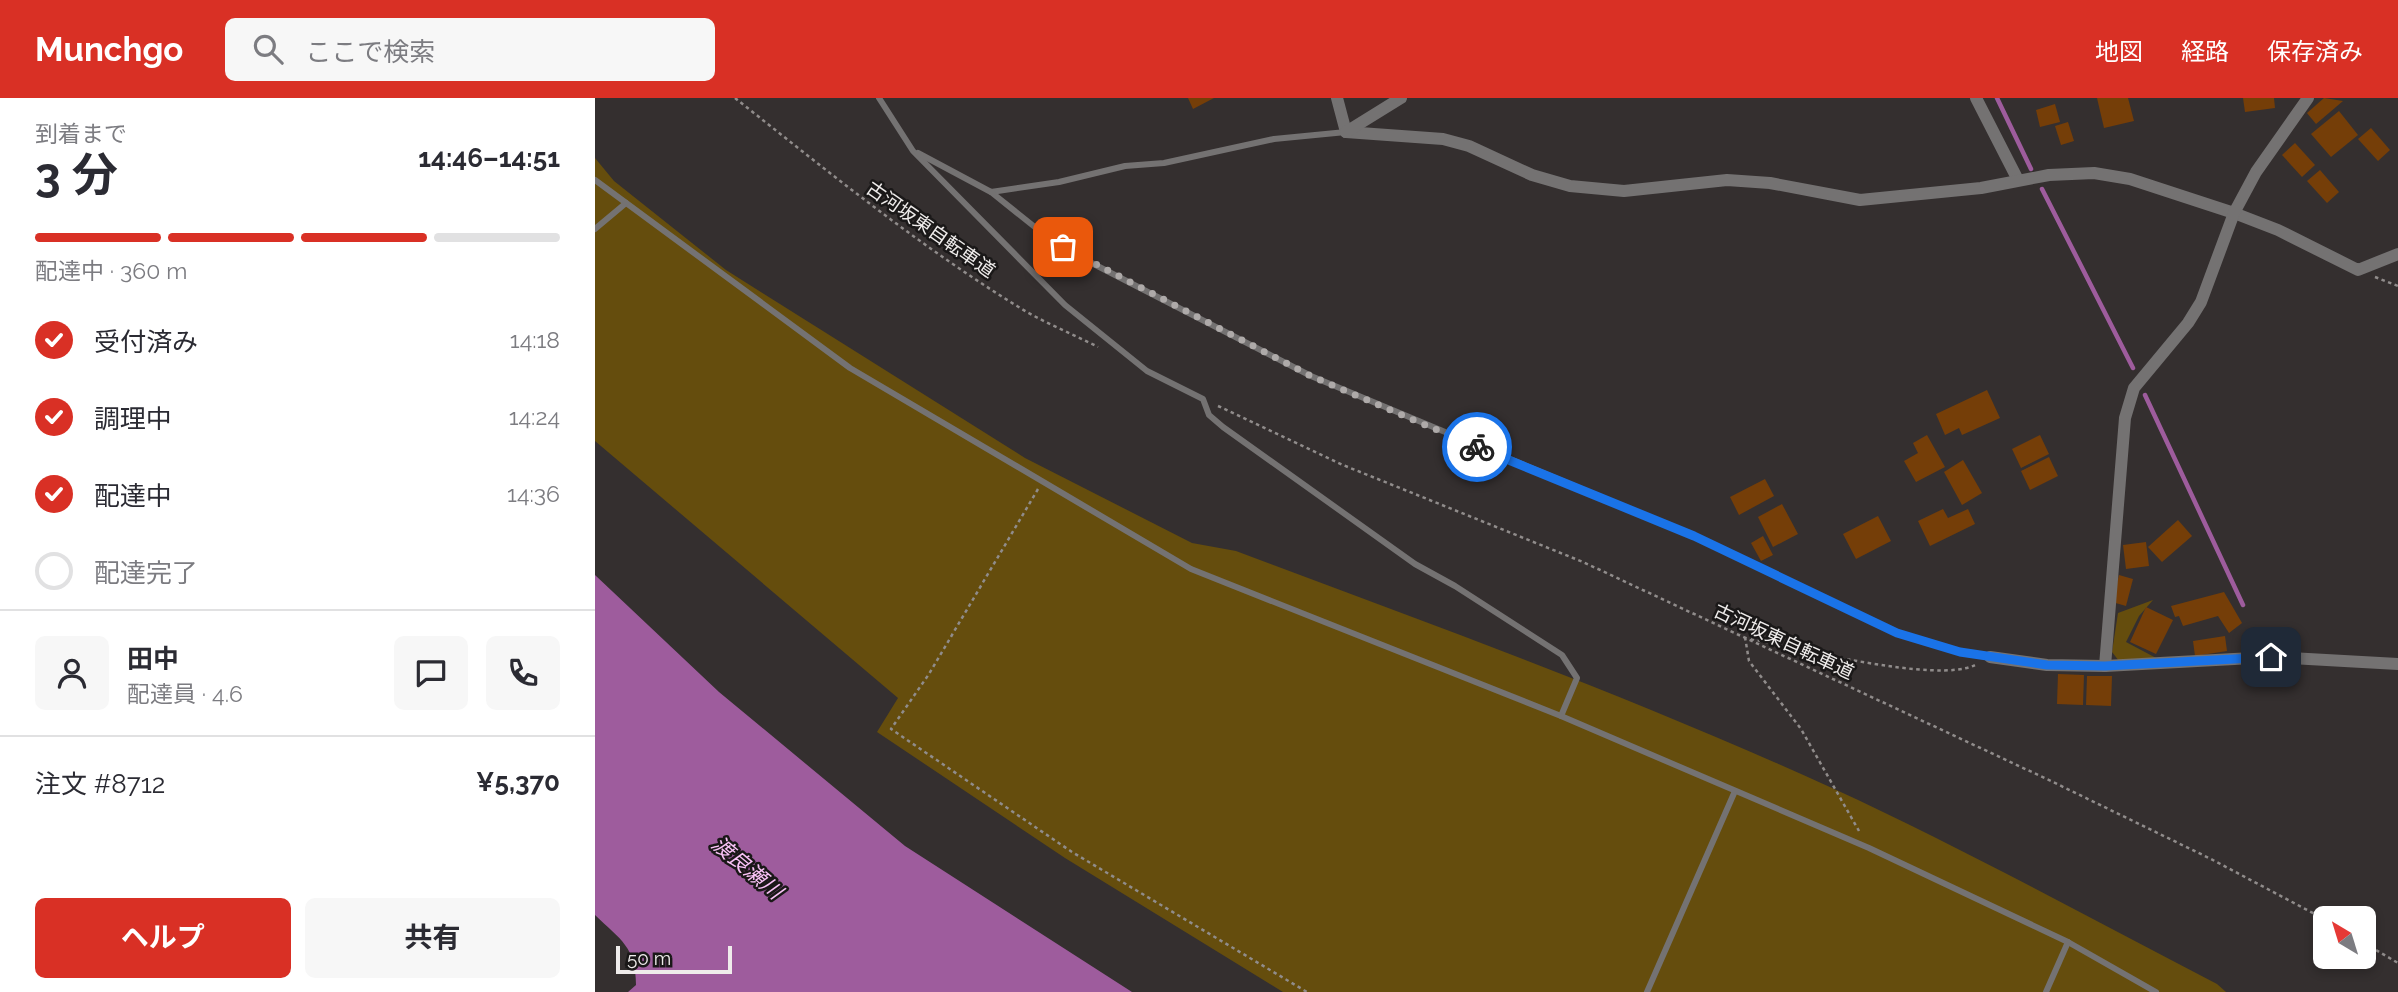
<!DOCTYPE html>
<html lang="ja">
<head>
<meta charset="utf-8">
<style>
  body { margin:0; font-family:Raleway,"Noto Sans JP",sans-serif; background:#f7f7f7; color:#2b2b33; height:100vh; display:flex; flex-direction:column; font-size:26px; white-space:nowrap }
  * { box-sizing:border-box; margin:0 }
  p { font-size:23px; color:#7c7c81 }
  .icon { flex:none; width:38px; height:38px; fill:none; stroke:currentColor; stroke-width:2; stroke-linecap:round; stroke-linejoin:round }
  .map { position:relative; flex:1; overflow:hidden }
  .side { display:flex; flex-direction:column; background:#fff; width:595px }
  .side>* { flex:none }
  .needle { width:46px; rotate:322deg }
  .controls { position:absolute; left:1718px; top:808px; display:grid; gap:14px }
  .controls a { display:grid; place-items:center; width:63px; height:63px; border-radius:10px; background:#fff; box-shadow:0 4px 10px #0003; font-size:35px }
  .scale { position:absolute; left:21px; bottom:18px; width:116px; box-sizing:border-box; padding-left:7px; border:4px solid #efeceb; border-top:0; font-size:19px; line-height:24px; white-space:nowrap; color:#efeceb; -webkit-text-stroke:5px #1a1818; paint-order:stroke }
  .pin { position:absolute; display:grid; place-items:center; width:60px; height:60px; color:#fff; margin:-30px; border-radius:14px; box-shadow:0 4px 10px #0006 }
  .courier { position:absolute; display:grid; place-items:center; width:70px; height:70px; margin:-35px; border:5px solid #1a73e8; border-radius:50%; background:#fff; color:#222; box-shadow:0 2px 9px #0007 }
  .overview em { font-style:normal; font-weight:700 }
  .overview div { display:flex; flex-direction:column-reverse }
  .overview { display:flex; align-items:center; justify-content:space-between; height:119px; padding:0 35px }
  h1 { font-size:46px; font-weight:700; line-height:52px }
  .bar { display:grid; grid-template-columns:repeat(4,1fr); gap:10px 7px; align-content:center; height:84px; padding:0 35px }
  .bar i { height:9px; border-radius:5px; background:#e1e1e2 }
  .bar .on { background:#d93025 }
  .bar p { grid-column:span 4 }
  .line { display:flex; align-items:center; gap:18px; padding:0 35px; border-top:2px solid #e1e1e2 }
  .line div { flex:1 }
  .round { display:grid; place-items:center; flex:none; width:74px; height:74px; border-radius:10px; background:#f7f7f7 }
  ol { padding:0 35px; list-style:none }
  li { display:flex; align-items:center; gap:21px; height:77px }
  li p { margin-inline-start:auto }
  li .icon { padding:7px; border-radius:50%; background:#d93025; color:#fff; stroke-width:4 }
  li:last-child { color:#7c7c81 }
  li i { width:38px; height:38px; border:4px solid #e1e1e2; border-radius:50% }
  .action { display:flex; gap:14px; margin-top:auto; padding:14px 35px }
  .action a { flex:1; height:80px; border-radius:10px; background:#d93025; color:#fff; font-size:28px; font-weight:700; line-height:80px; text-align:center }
  .action a+a { background:#f7f7f7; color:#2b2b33 }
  header { display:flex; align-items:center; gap:42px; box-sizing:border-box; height:98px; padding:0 35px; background:#d93025; color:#fff }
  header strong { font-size:33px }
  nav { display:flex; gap:38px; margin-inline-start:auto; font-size:24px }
  .search { width:490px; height:63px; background:#f7f7f7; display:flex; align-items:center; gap:18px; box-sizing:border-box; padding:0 24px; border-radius:10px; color:#7c7c81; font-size:26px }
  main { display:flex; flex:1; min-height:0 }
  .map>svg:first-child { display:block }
  .green { fill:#654d0d }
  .water { fill:#9e5c9d }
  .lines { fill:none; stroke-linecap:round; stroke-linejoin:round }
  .stream { stroke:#9e5c9d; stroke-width:4.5 }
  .building { fill:#753e08 }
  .path { stroke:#908c8b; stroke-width:2.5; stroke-dasharray:3.5 3.5; stroke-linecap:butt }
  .lane { stroke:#747272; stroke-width:6 }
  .street { stroke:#747272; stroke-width:12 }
  .done { stroke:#aeaaa9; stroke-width:7; stroke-dasharray:0 12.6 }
  .route { stroke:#1a73e8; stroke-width:9 }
  .labels { text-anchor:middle; stroke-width:5; stroke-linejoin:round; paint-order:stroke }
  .street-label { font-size:19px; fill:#efeceb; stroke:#1a1818 }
  .water-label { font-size:21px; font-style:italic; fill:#fac3f7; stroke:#1a1818 }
</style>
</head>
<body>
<header>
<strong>Munchgo</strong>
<div class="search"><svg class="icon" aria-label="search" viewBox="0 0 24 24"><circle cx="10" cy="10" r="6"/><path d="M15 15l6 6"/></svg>ここで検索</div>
<nav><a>地図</a><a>経路</a><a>保存済み</a></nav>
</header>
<main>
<section class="side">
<div class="overview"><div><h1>3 分</h1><p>到着まで</p></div><em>14:46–14:51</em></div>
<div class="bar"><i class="on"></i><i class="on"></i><i class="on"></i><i></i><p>配達中 · 360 m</p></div>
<ol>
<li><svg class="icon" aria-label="check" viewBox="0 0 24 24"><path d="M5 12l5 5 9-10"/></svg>受付済み<p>14:18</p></li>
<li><svg class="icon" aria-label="check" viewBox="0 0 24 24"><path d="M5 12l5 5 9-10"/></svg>調理中<p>14:24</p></li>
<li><svg class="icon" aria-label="check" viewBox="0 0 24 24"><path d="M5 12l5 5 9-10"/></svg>配達中<p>14:36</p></li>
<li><i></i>配達完了</li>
</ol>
<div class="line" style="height:126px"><a class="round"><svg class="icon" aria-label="person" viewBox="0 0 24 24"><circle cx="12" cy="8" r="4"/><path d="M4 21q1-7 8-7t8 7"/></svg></a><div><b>田中</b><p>配達員 · 4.6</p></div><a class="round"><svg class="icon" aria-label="chat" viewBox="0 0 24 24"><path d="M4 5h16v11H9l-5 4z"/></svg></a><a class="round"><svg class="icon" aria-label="phone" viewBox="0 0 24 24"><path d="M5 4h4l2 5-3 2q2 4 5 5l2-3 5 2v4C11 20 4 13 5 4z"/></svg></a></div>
<div class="line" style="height:91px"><div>注文 #8712</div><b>¥5,370</b></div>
<div class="action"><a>ヘルプ</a><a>共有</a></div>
</section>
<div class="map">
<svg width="1803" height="894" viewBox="0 0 1803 894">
  <rect width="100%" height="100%" fill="#342f2f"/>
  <g class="green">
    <path d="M0,60l19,23 112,89 299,188 167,85 44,8c201,75 401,148 596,237 131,60 257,130 385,196l9,8h-943l-218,-134 -188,-126 21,-34 -303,-257z"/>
    <polygon points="1558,502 1544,518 1531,544 1563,561 1524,563 1517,554 1523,515"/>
  </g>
  <path class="water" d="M0,477l124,117 186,154 227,146h-504l8,-7c0,-38 -15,-45 -41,-70z"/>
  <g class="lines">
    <g class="stream">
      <polyline points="1402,0 1436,71"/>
      <polyline points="1447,91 1538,270"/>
      <polyline points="1550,297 1648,507"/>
    </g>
  </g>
  <g class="building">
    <polygon points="593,0 619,0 598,11"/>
    <polygon points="1502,0 1533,0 1539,23 1509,30"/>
    <polygon points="1648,0 1679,0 1680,10 1650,14"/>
    <polygon points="1729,0 1748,3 1721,26 1712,15"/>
    <polygon points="1460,6 1465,24 1445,29 1441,12"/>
    <polygon points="1744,13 1763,37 1736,59 1716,36"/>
    <polygon points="1473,24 1479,43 1466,47 1460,28"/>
    <polygon points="1776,30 1795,52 1783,63 1763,41"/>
    <polygon points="1700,45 1720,67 1707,79 1687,57"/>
    <polygon points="1725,72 1744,94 1732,105 1712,83"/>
    <polygon points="1392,292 1405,320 1367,337 1364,330 1350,337 1341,316"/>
    <polygon points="1332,337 1350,369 1321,384 1309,363 1323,355 1318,345"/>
    <polygon points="1445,337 1454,356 1426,370 1417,351"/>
    <polygon points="1454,359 1463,378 1435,392 1426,373"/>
    <polygon points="1368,362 1387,395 1367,407 1349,374"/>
    <polygon points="1170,381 1179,398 1144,417 1135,399"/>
    <polygon points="1187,406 1203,436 1178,449 1163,419"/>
    <polygon points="1348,411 1353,420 1373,411 1380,426 1335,448 1323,423"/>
    <polygon points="1283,418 1296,443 1261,461 1248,436"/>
    <polygon points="1583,422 1597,438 1567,464 1553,449"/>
    <polygon points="1168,438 1178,457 1166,463 1156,445"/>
    <polygon points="1551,444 1554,468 1531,471 1528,447"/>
    <polygon points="1524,477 1538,481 1531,508 1517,504"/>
    <polygon points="1629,494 1647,525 1634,535 1623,518 1588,528 1584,518 1580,519 1576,508"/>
    <polygon points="1551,509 1578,522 1561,556 1535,544"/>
    <polygon points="1630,538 1632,553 1600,558 1598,543"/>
    <polygon points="1463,576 1489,577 1488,607 1462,606"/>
    <polygon points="1492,578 1517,578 1516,608 1491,607"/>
  </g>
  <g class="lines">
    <g class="path">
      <path d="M140,0c91,72 183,147 282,208 25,16 54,27 81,41"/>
      <polyline points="1780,179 1803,188"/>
      <polyline points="623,308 748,367 988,464 1456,683 1616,761 1731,822"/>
      <polyline points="443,391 334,576 296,631 477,754 712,894"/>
      <polyline points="1150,539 1154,563 1206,631 1264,733"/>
      <path d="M1156,541c45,9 186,45 224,26"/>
      <polyline points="1769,845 1803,865"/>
    </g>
    <g class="lane">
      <polyline points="284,0 318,53 470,207 552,273 608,301 614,317 628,329 820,466 860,488 967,557 982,580 966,618"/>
      <polyline points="323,55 396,94 464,84 530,68 569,65 679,41 751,34"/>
      <polyline points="0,82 255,270 596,471 966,618 1274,750 1473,844 1561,894"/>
      <polyline points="396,94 451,138 485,159 716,278 1099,438 1302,535 1365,554 1395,559"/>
      <polyline points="0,131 31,105"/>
      <polyline points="1052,894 1140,693"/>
      <polyline points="1451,894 1473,844"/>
    </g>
    <g class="street">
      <polyline points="742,0 751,34"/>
      <polyline points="1381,0 1423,82"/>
      <polyline points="751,34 848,41 874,48 937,77 975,88 1029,93 1132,82 1175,85 1265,102 1386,90 1454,77 1499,75 1535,81 1639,115 1683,132 1763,172 1803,156"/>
      <polyline points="751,34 806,0"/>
      <polyline points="1395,559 1452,567 1510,568 1676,559 1803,566"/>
      <polyline points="1510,568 1530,320 1539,290 1593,225 1606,204 1639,115 1661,74 1713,0"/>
    </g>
  </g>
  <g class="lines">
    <polyline class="done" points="468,149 716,278 882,349"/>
    <polyline class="route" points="882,349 1099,438 1302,535 1365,554 1452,567 1510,568 1676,559"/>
  </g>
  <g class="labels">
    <g class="street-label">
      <text transform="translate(336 131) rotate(35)" y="7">古河坂東自転車道</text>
      <text transform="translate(1189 543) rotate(25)" y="7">古河坂東自転車道</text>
    </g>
    <g class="water-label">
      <text transform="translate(152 770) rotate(40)" y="7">渡良瀬川</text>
    </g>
  </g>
</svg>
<div class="controls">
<a><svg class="needle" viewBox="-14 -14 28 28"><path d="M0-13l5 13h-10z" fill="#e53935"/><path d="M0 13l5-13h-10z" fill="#7c7c81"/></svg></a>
</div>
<div class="scale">50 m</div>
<div class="pin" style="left:468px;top:149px;background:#ea580c"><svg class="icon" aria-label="bag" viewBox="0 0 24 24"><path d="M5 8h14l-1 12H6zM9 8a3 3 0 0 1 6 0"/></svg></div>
<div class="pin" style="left:1676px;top:559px;background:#1f2937"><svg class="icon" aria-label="home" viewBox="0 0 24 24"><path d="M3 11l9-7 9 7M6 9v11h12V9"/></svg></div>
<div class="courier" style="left:882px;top:349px"><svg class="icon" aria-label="bike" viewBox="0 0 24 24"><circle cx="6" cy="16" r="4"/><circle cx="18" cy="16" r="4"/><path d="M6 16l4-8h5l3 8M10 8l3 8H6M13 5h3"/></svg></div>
</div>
</main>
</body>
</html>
